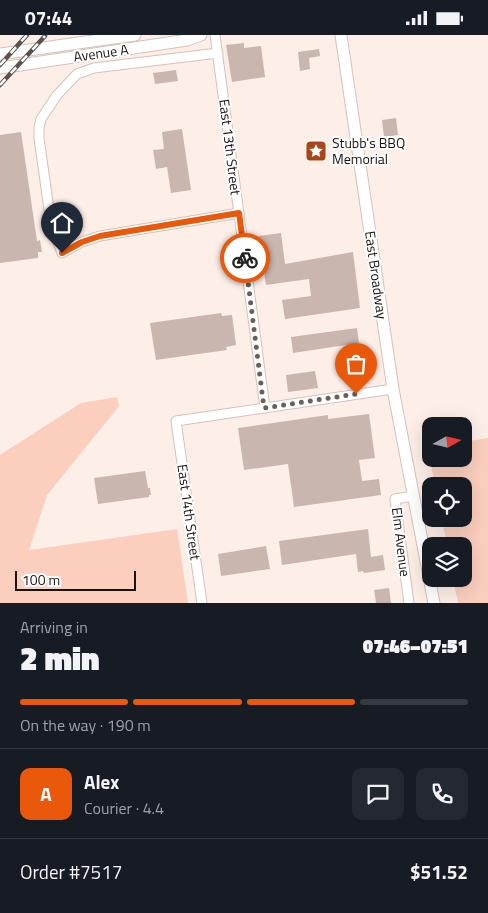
<!DOCTYPE html>
<html lang="en">
<head>
<meta charset="utf-8">
<style>
  body { margin:0; font-family:"Titillium Web",sans-serif; background:#242831; color:#f1f3f6; height:100vh; display:flex; flex-direction:column; font-size:19px; white-space:nowrap }
  * { box-sizing:border-box; margin:0 }
  p { font-size:16px; color:#9ea1a6 }
  .icon { flex:none; width:28px; height:28px; fill:none; stroke:currentColor; stroke-width:2; stroke-linecap:round; stroke-linejoin:round }
  .map { position:relative; height:568px; overflow:hidden }
  .drawer { display:flex; flex-direction:column; background:#171b24; flex:1 }
  .drawer>* { flex:none }
  .needle { width:32px; rotate:82deg }
  .controls { position:absolute; left:422px; top:382px; display:grid; gap:10px }
  .controls a { display:grid; place-items:center; width:50px; height:50px; border-radius:10px; background:#171b24; box-shadow:0 5px 20px #0002; font-size:25px }
  .scale { position:absolute; left:15px; bottom:12px; width:121px; box-sizing:border-box; padding-left:5px; border:2px solid #191310; border-top:0; font-size:14px; line-height:18px; white-space:nowrap; color:#191310; -webkit-text-stroke:4px #fff; paint-order:stroke }
  .pin { position:absolute; display:grid; place-items:center; width:42px; height:42px; color:#fff; margin:-51px -21px; border-radius:50% 50% 50% 0; rotate:-45deg; box-shadow:0 0 5px #0007 }
  .pin .icon { rotate:45deg }
  .courier { position:absolute; display:grid; place-items:center; width:50px; height:50px; margin:-25px; border:4px solid #ea580c; border-radius:50%; background:#fff; color:#222; box-shadow:0 1px 6px #0007 }
  .summary em { font-style:normal; font-weight:800 }
  .summary div { display:flex; flex-direction:column-reverse }
  .summary { display:flex; align-items:center; justify-content:space-between; height:85px; padding:0 20px }
  h1 { font-size:32px; font-weight:800; line-height:38px }
  .bar { display:grid; grid-template-columns:repeat(4,1fr); gap:8px 5px; align-content:center; height:60px; padding:0 20px }
  .bar i { height:6px; border-radius:4px; background:#363941 }
  .bar .on { background:#ea580c }
  .bar p { grid-column:span 4 }
  .line { display:flex; align-items:center; gap:12px; padding:0 20px; border-top:1px solid #363941 }
  .line div { flex:1 }
  .round { display:grid; place-items:center; flex:none; width:52px; height:52px; border-radius:10px; background:#242831 }
  .status { display:flex; justify-content:space-between; align-items:center; height:35px; padding:0 25px; background:#171b24; direction:ltr }
  .status svg { height:14px; fill:currentColor }
  .map>svg:first-child { display:block }
  .green { fill:#fbcebe }
  .building { fill:#c9b6af }
  .lines { fill:none; stroke-linecap:round; stroke-linejoin:round }
  .minor-casing { stroke:#d5c1ba; stroke-width:11 }
  .major-casing { stroke:#d5c1ba; stroke-width:13 }
  .minor { stroke:#fff; stroke-width:9 }
  .major { stroke:#fff; stroke-width:11 }
  .rail-casing { stroke:#5b524f; stroke-width:4.5 }
  .rail { stroke:#fff; stroke-width:2.5; stroke-dasharray:8; stroke-linecap:butt }
  .done { stroke:#69605c; stroke-width:5; stroke-dasharray:0 9 }
  .route { stroke:#ea580c; stroke-width:6 }
  .labels { text-anchor:middle; stroke-width:4; stroke-linejoin:round; paint-order:stroke }
  .street-label { font-size:14px; fill:#191310; stroke:#fff }
  .poi-label { font-size:14px; fill:#191310; stroke:#fff; text-anchor:start }
</style>
</head>
<body>
<div class="status"><b>07:44</b><svg viewBox="0 0 49 12"><path d="M0 12V9h3v3zM5 12V6h3v6zM10 12V3h3v9zM15 12V0h3v12zM26 1h20v11H26zM47 4h2v5h-2z"/></svg></div>
<div class="map">
<svg width="488" height="568" viewBox="0 0 488 568">
  <rect width="100%" height="100%" fill="#feeee8"/>
  <g class="green">
    <polygon points="117,362 119,371 47,460 29,515 177,494 188,568 0,568 0,420 81,368"/>
    <polygon points="488,403 488,568 458,568 453,544 464,544 464,511 447,511 442,484 464,484 464,451 435,451 428,414 431,414 431,424 464,424 464,407"/>
  </g>
  <g class="building">
    <polygon points="244,8 244,13 261,11 265,42 232,47 226,10"/>
    <polygon points="319,14 320,21 309,23 310,34 300,36 298,17"/>
    <polygon points="176,35 178,46 155,49 153,38"/>
    <polygon points="396,83 398,100 384,102 382,85"/>
    <polygon points="182,94 191,155 171,158 167,132 156,134 153,115 164,114 162,97"/>
    <polygon points="21,97 37,206 40,205 42,217 38,217 38,223 0,228 0,100"/>
    <polygon points="281,198 285,229 353,217 360,273 285,284 282,265 311,261 309,244 266,250 259,201"/>
    <polygon points="221,278 222,281 232,280 236,310 226,312 227,315 156,325 150,288"/>
    <polygon points="357,293 359,308 293,318 291,302"/>
    <polygon points="315,336 318,353 288,357 286,340"/>
    <polygon points="369,379 375,423 359,425 362,446 379,444 381,460 294,472 288,429 244,435 238,393 328,380 328,384"/>
    <polygon points="145,436 148,453 150,453 151,460 149,460 149,462 98,469 94,443"/>
    <polygon points="368,494 371,522 383,520 385,535 364,538 363,536 358,537 356,519 282,530 279,506"/>
    <polygon points="266,511 270,534 221,541 218,519"/>
    <polygon points="389,553 391,568 376,568 374,555"/>
  </g>
  <g class="lines">
    <g class="minor-casing">
      <g id="minor">
        <polyline points="215,0 265,373"/>
        <polyline points="218,18 94,33 77,39 57,60 41,84 39,93 39,103 51,189 62,218 82,207 100,201 239,178"/>
        <polyline points="202,568 176,386 393,354"/>
        <polyline points="409,568 395,464 414,461"/>
      </g>
    </g>
    <g class="major-casing">
      <g id="major">
        <polyline points="341,0 393,354 434,568"/>
        <polyline points="0,19 135,0"/>
        <polyline points="0,33 187,5 201,0"/>
      </g>
    </g>
    <use href="#minor" class="minor"/>
    <use href="#major" class="major"/>
    <g class="rail-casing">
      <g id="rail">
        <polyline points="0,30 27,0"/>
        <polyline points="0,50 45,1"/>
      </g>
    </g>
    <use href="#rail" class="rail"/>
  </g>
  <g class="lines">
    <polyline class="done" points="245,223 264,373 356,359"/>
    <polyline class="route" points="62,218 82,207 100,201 239,178 245,223"/>
  </g>
  <defs>
    <g id="sight-square" transform="scale(1.125)"><rect x="-9" y="-9" width="18" height="18" rx="4" fill="#aa4517" stroke="#fff"/><path d="M0-6L1.8-2.2L6-1.7L2.9 1.2L3.7 5.4L0 3.3L-3.7 5.4L-2.9 1.2L-6-1.7L-1.8-2.2Z" fill="#fff"/></g>
  </defs>
  <g fill-rule="evenodd">
    <use href="#sight-square" x="316" y="116"/>
  </g>
  <g class="labels">
    <g class="street-label">
      <text transform="translate(101 18) rotate(-8)" y="5">Avenue A</text>
      <text transform="translate(230 112) rotate(83)" y="5">East 13th Street</text>
      <text transform="translate(376 240) rotate(82)" y="5">East Broadway</text>
      <text transform="translate(189 477) rotate(82)" y="5">East 14th Street</text>
      <text transform="translate(401 507) rotate(83)" y="5">Elm Avenue</text>
    </g>
    <g class="poi-label">
      <text x="332" y="113">Stubb's BBQ<tspan x="332" dy="16">Memorial</tspan></text>
    </g>
  </g>
</svg>
<div class="controls">
<a><svg class="needle" viewBox="-14 -14 28 28"><path d="M0-13l5 13h-10z" fill="#e53935"/><path d="M0 13l5-13h-10z" fill="#9ea1a6"/></svg></a>
<a><svg class="icon" aria-label="locate" viewBox="0 0 24 24"><circle cx="12" cy="12" r="6"/><path d="M12 2v4M12 18v4M2 12h4M18 12h4"/></svg></a>
<a><svg class="icon" aria-label="layers" viewBox="0 0 24 24"><path d="M12 4l9 5-9 5-9-5zM3 14l9 5 9-5"/></svg></a>
</div>
<div class="scale">100 m</div>
<div class="pin" style="left:356px;top:359px;background:#ea580c"><svg class="icon" aria-label="bag" viewBox="0 0 24 24"><path d="M5 8h14l-1 12H6zM9 8a3 3 0 0 1 6 0"/></svg></div>
<div class="pin" style="left:62px;top:218px;background:#1f2937"><svg class="icon" aria-label="home" viewBox="0 0 24 24"><path d="M3 11l9-7 9 7M6 9v11h12V9"/></svg></div>
<div class="courier" style="left:245px;top:223px"><svg class="icon" aria-label="bike" viewBox="0 0 24 24"><circle cx="6" cy="16" r="4"/><circle cx="18" cy="16" r="4"/><path d="M6 16l4-8h5l3 8M10 8l3 8H6M13 5h3"/></svg></div>
</div>
<section class="drawer">
<div class="summary"><div><h1>2 min</h1><p>Arriving in</p></div><em>07:46–07:51</em></div>
<div class="bar"><i class="on"></i><i class="on"></i><i class="on"></i><i></i><p>On the way · 190 m</p></div>
<div class="line" style="height:90px"><b class="round" style="background:#ea580c;color:#fff">A</b><div><b>Alex</b><p>Courier · 4.4</p></div><a class="round"><svg class="icon" aria-label="chat" viewBox="0 0 24 24"><path d="M4 5h16v11H9l-5 4z"/></svg></a><a class="round"><svg class="icon" aria-label="phone" viewBox="0 0 24 24"><path d="M5 4h4l2 5-3 2q2 4 5 5l2-3 5 2v4C11 20 4 13 5 4z"/></svg></a></div>
<div class="line" style="height:65px"><div>Order #7517</div><b>$51.52</b></div>
</section>
</body>
</html>
